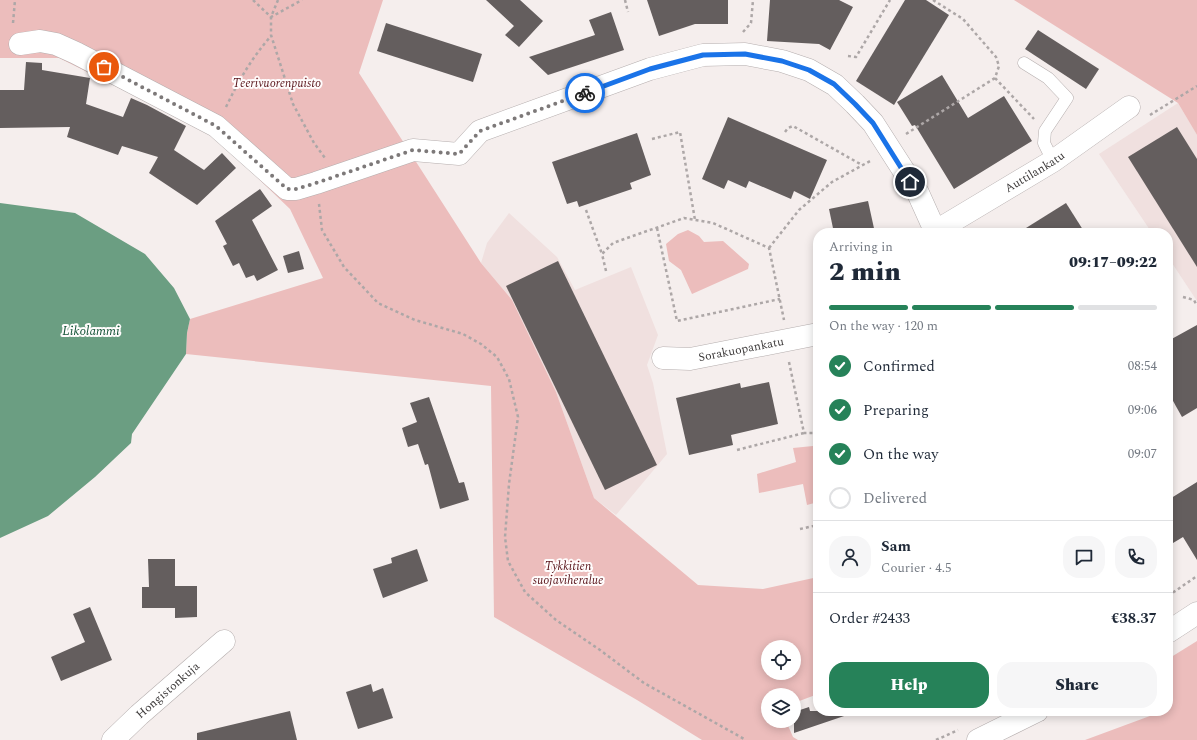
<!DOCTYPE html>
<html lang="en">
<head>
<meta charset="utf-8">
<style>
  body { margin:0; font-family:Spectral,serif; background:#f6f6f7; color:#1f2937; height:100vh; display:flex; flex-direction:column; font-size:15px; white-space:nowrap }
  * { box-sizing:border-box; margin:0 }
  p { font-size:13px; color:#747a83 }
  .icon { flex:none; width:22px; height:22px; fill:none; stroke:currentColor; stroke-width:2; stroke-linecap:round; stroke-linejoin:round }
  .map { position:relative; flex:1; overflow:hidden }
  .drawer { position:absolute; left:813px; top:228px; width:360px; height:488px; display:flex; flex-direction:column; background:#fff; border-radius:16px; box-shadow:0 2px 10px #0003 }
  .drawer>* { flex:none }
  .tools { position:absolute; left:761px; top:640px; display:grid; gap:8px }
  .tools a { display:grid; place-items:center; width:40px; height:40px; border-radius:50%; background:#fff; box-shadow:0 2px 10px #0003; font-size:20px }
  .pin { position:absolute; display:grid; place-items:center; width:34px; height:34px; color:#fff; margin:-17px; border:2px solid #fff; border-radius:50%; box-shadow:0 1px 4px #0007 }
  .courier { position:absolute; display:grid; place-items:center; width:40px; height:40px; margin:-20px; border:3px solid #1a73e8; border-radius:50%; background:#fff; color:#222; box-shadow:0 1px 5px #0007 }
  .headline em { font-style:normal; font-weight:800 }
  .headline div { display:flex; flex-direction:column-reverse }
  .headline { display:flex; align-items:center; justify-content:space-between; height:68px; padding:0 16px }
  h1 { font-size:26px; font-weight:800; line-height:30px }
  .bar { display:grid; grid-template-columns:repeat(4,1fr); gap:6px 4px; align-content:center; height:48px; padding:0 16px }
  .bar i { height:5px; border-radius:3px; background:#e0e1e3 }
  .bar .current { background:#268259 }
  .bar p { grid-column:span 4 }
  .line { display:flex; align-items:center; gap:10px; padding:0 16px; border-top:1px solid #e0e1e3 }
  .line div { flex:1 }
  .round { display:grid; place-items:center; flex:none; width:42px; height:42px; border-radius:16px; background:#f6f6f7 }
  ol { padding:0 16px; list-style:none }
  li { display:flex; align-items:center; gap:12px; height:44px }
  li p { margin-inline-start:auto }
  li .icon { padding:4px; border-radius:50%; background:#268259; color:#fff; stroke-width:4 }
  li:last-child { color:#747a83 }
  li i { width:22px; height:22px; border:2px solid #e0e1e3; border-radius:50% }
  .action { display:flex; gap:8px; margin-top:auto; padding:8px 16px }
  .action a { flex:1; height:46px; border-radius:16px; background:#268259; color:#fff; font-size:16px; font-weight:800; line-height:46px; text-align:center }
  .action a+a { background:#f6f6f7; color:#1f2937 }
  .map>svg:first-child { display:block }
  .built { fill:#f0e0df }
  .green { fill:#ecbdbc; fill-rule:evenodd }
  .water { fill:#6b9e82 }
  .building { fill:#645e5e }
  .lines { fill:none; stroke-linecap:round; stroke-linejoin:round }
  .lane-casing { stroke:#b5aeae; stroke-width:13 }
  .street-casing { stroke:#b5aeae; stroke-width:23 }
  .secondary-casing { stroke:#b5aeae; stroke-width:23 }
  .path { stroke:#ada7a7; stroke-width:2.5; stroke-dasharray:3 3; stroke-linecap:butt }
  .lane { stroke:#fff; stroke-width:12 }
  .street { stroke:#fff; stroke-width:22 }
  .secondary { stroke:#fff; stroke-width:22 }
  .done { stroke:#7d7979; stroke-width:4; stroke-dasharray:0 7.2 }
  .route { stroke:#1a73e8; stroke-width:5 }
  .labels { text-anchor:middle; stroke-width:4; stroke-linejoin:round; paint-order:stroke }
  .park-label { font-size:12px; font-style:italic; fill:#59141a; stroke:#fffcfc }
  .street-label { font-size:12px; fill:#3d3a3a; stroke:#fffcfc }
  .water-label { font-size:13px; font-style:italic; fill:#145337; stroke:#fffcfc }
</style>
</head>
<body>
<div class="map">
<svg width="1197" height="740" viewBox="0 0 1197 740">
  <rect width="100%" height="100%" fill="#f5eeed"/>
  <g class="built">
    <polygon points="1178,103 1197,135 1197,301 1168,257 1168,233 1152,233 1099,154"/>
    <polygon points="509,213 557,257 575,290 631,267 658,335 647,365 653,383 667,454 616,515 594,498 556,392 512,300 481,263 487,243"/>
  </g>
  <g class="green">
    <path d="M0,0h383l-24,73 122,190 31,37 44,92 38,106 104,87 65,4 55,-12v117l-24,9v-8h-26v26h18l7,16 5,3h-96l-65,-40 -143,-83 -3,-231 -305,-32 1,-21 3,-14 133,-41 -33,-69 -78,-75 -153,-76h-59zM768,647h26v26h-26z"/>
    <polygon points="1014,0 1197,0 1197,135 1178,103"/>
    <polygon points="688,230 699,236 704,242 723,241 749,264 748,269 692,294 681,270 669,261 666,244 678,234"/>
    <polygon points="813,446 818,467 818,502 807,505 803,484 759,493 757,474 796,462 793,448"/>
    <polygon points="1197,641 1197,740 1085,740 1158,713 1159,711 1168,711 1168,659"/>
  </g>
  <polygon class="water" points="0,203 75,213 145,254 174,288 190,319 187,333 186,354 132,434 131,443 95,477 48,516 0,538"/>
  <g class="building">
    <polygon points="486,0 520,0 543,21 519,47 505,35 514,26"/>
    <polygon points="647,0 728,0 728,24 695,24 659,36"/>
    <polygon points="770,0 839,0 853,7 830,50 819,44 767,41"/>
    <polygon points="905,0 926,0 949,15 894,105 856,81"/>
    <polygon points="611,12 624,50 548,75 529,57 595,35 589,20"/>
    <polygon points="386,23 482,54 473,82 377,51"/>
    <polygon points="1038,30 1099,69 1086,89 1025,49"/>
    <polygon points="26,62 42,63 42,70 90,78 86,104 123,117 131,98 147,105 186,126 174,150 204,170 222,153 236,168 197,205 149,173 158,157 122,146 118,155 67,137 70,127 0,128 0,90 24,90"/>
    <polygon points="942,75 968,118 1004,96 1032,141 954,189 915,125 912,126 897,102"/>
    <polygon points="728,117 827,160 810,199 794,191 791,199 749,181 746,188 728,180 724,189 702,179"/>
    <polygon points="1177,127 1197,159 1197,267 1128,157"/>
    <polygon points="637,133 651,175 630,183 632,189 579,207 577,201 567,204 552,162"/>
    <polygon points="260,189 272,206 252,220 278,270 257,281 254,275 246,278 239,263 233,266 223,246 227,244 215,221"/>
    <polygon points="868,201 875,233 834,233 829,209"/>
    <polygon points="1066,203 1085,233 1018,233"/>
    <polygon points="299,251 304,269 288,273 283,256"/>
    <polygon points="558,261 657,465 605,490 506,286"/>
    <polygon points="1197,325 1197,408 1182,417 1168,392 1168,341"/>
    <polygon points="769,382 778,424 731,435 733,445 689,455 676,398 740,383 741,388"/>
    <polygon points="429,397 459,483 464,482 469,500 440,509 428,464 425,465 418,444 408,447 402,428 417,422 410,403"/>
    <polygon points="1197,482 1197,560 1183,537 1168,546 1168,500"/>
    <polygon points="417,549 428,581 383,598 373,569 392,563 391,558"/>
    <polygon points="148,559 175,559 175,586 197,586 197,617 175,618 175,608 142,608 142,587 149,587"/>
    <polygon points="90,607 112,660 61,681 51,657 85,642 73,614"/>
    <polygon points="371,684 373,692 383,688 393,718 358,729 346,692"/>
    <polygon points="809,707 810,711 850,711 850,714 794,733 794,712"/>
    <polygon points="290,711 297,740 197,740 197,733"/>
  </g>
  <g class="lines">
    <g class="lane-casing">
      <polyline id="lane" points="1024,63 1048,78 1067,98 1045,131 1044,143 1053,161"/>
    </g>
    <g class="street-casing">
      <g id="street">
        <polyline points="20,44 40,41 56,44 76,53 216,126 287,189 296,189 316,183 413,150 459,154 480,131 650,69 703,55 745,54 782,61 809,70 835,85 855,104 873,123 918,193 936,233"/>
        <path id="s1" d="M936,231l117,-70 76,-54"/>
        <path id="s2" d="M663,358l27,1 128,-25"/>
        <path id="s3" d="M113,740l26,-25 85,-74"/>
      </g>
    </g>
    <g class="secondary-casing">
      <g id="secondary">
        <polyline points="1168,632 1197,613"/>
        <polyline points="978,740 1037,711"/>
      </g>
    </g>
    <g class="path">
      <polyline points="253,0 271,17 302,0"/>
      <polyline points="278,0 271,17 271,35 293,104 314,143 325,158"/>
      <polyline points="625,0 628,12"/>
      <polyline points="933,0 963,19 996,57 999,66 995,78 1034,119"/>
      <polyline points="13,23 15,0"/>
      <polyline points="743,32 751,23 753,0"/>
      <polyline points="848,56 856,57 890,0"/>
      <path d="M226,107c13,-27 25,-48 45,-71"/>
      <polyline points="1150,115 1197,86"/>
      <polyline points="785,132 788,128 793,126 862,165"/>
      <polyline points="906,134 995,78"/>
      <polyline points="652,139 680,132 695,220"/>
      <polyline points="319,204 322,230 344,267 378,303 415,320 463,334 481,344 497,357 509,379 518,417 509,484 505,537 508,561 525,592 556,620 600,650 644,683 746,740"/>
      <polyline points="586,210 602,254"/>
      <polyline points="657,228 677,321 780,299"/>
      <polyline points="769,248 799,210 832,182 872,160"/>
      <polyline points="606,271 602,254 613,243 684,218 713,223 769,248 784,320"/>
      <polyline points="1183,297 1194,300 1197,306"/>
      <polyline points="789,362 804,433 818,433"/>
      <polyline points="737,450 804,433"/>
      <polyline points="800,529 818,525"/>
      <polyline points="1168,596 1197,576"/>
      <polyline points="936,740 958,730"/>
    </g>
    <use href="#lane" class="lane"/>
    <use href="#street" class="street"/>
    <use href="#secondary" class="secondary"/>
  </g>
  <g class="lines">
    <polyline class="done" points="104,67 216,126 287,189 296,189 316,183 413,150 459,154 480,131 585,93"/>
    <polyline class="route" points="585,93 650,69 703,55 745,54 782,61 809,70 834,84 855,104 873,123 910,182"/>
  </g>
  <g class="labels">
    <g class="park-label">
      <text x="277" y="87">Teerivuorenpuisto</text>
      <text x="568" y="570">Tykkitien<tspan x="568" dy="14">suojaviheralue</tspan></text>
    </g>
    <g class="street-label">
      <text dy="4" stroke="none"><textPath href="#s1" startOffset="115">Auttilankatu</textPath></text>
      <text dy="4" stroke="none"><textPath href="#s2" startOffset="79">Sorakuopankatu</textPath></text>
      <text dy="4" stroke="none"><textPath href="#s3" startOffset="74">Hongistonkuja</textPath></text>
    </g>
    <g class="water-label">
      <text x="91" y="335">Likolammi</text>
    </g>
  </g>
</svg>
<div class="tools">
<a><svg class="icon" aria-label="locate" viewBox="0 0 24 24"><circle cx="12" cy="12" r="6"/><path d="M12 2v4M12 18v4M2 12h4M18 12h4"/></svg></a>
<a><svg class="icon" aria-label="layers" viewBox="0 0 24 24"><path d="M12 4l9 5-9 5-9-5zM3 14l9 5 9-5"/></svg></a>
</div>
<div class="pin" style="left:104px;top:67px;background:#ea580c"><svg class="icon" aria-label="bag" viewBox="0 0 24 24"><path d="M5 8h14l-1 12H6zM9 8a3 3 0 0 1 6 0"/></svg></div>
<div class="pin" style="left:910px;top:182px;background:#1f2937"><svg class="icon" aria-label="home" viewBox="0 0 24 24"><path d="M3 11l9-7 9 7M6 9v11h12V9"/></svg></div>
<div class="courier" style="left:585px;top:93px"><svg class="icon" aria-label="bike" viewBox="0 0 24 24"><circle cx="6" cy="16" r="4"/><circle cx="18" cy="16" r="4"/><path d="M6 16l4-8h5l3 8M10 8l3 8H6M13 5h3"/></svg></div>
<section class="drawer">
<div class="headline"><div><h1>2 min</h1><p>Arriving in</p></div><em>09:17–09:22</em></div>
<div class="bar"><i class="current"></i><i class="current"></i><i class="current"></i><i></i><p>On the way · 120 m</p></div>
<ol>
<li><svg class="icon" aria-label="check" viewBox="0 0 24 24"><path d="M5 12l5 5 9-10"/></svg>Confirmed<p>08:54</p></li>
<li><svg class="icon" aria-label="check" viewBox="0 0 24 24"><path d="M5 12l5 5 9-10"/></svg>Preparing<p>09:06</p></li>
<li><svg class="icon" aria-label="check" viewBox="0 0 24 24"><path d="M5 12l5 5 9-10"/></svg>On the way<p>09:07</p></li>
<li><i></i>Delivered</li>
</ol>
<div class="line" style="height:72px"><a class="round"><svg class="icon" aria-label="person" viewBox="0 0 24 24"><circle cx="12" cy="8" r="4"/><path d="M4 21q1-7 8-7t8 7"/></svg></a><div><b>Sam</b><p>Courier · 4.5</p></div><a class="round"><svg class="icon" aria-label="chat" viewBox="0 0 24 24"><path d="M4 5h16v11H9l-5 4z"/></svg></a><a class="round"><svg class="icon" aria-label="phone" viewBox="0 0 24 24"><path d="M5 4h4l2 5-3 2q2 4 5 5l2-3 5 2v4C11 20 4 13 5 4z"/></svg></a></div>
<div class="line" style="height:52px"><div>Order #2433</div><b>€38.37</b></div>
<div class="action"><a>Help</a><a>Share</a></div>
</section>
</div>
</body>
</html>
